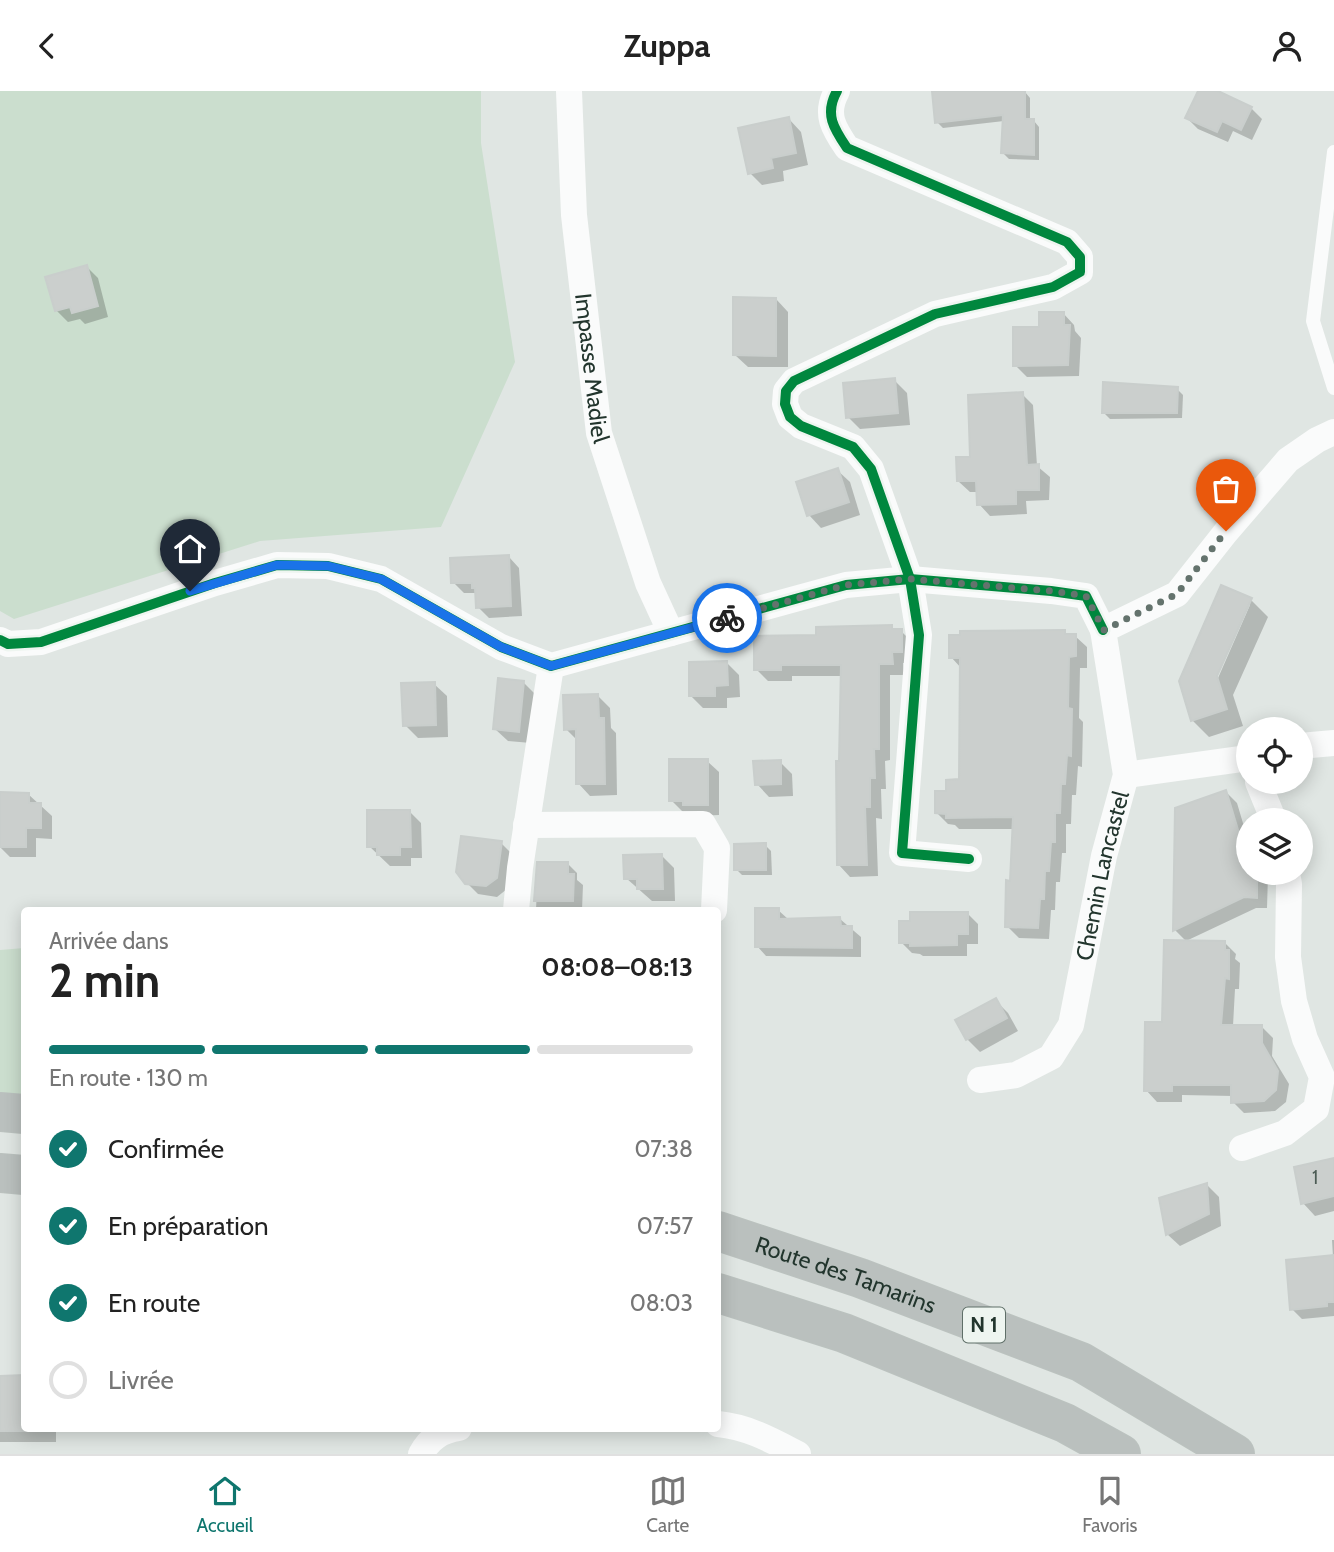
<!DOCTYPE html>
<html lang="fr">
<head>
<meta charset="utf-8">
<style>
  body { margin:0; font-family:Cabin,sans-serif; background:#f6f6f6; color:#222; height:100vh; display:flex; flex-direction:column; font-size:26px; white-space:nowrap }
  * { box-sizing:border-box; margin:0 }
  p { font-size:23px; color:#767676 }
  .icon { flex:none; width:38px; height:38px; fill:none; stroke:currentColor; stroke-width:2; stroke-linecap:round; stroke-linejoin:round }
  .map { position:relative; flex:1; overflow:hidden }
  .sheet { position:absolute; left:21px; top:816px; width:700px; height:525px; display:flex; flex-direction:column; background:#fff; border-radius:7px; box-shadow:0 4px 18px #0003 }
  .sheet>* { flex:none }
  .controls { position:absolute; left:1236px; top:626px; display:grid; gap:14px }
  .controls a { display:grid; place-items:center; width:77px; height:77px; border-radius:50%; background:#fff; box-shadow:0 4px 18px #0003; font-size:35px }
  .pin { position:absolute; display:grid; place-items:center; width:60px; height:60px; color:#fff; margin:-72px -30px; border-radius:50% 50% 50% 0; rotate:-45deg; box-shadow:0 0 7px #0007 }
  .pin .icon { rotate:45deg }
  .courier { position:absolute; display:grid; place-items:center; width:70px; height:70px; margin:-35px; border:5px solid #1a73e8; border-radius:50%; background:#fff; color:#222; box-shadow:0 2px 9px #0007 }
  .summary em { font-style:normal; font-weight:700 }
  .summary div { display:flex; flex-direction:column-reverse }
  .summary { display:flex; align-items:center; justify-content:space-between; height:119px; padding:0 28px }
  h1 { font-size:46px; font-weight:700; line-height:52px }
  .bar { display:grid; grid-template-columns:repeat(4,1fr); gap:10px 7px; align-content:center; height:84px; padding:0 28px }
  .bar i { height:9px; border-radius:5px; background:#e0e0e0 }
  .bar .active { background:#0f766e }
  .bar p { grid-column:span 4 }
  ol { padding:0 28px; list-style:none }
  li { display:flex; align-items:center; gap:21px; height:77px }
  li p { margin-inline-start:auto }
  li .icon { padding:7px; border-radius:50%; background:#0f766e; color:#fff; stroke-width:4 }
  li:last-child { color:#767676 }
  li i { width:38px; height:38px; border:4px solid #e0e0e0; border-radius:50% }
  header { display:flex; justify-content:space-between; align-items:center; height:91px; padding:0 28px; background:#fff; font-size:32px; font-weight:700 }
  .tab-bar { display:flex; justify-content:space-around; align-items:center; height:98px; border-top:2px solid #e0e0e0; background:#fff; font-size:19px; color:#767676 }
  .tab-bar a { display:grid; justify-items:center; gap:4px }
  .tab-bar .active { color:#0f766e }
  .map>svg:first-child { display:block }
  .green { fill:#cbdece }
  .shadow { fill:#0003; fill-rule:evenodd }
  .building { fill:#cbcfcd; stroke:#c9cecc; stroke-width:2 }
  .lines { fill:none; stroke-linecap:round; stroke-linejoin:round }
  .highway-casing { stroke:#bbc2bf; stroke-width:40 }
  .lane { stroke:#fafbfb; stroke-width:14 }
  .street { stroke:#fafbfb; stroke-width:26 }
  .highway { stroke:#bac0be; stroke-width:38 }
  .cycleway-casing { stroke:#eef5f0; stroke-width:15 }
  .cycleway { stroke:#00873e; stroke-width:10 }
  .done { stroke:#64736d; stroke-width:7; stroke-dasharray:0 12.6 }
  .route { stroke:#1a73e8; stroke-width:9 }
  .labels { text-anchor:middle; stroke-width:6; stroke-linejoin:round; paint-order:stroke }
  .number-label { font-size:19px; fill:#4c5c55 }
  .shield { fill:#eef5f0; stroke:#5f6f68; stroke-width:2 }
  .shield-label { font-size:21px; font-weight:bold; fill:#22352d }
  .street-label { font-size:23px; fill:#22352d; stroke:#eef5f0 }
</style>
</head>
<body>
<header><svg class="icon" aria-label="back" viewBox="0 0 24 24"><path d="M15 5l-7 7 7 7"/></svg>Zuppa<svg class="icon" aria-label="person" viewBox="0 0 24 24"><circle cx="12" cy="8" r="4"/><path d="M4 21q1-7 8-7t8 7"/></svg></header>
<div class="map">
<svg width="1334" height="1363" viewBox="0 0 1334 1363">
  <rect width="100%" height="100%" fill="#e0e6e3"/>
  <g class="green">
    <polygon points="0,0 481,0 481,52 515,271 441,436 260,450 14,528 0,520"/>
    <polygon points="24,857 24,1019 0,1017 0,859"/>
  </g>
  <g class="shadow">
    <polygon points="953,0 1025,1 1030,7 1030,30 1034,30 1039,36 1039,69 1009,68 1003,62 1004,30 943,37 937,31"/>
    <polygon points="1200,0 1214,0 1251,17 1262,28 1252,49 1233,40 1228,51 1198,38 1187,27"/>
    <polygon points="789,28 801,41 808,74 783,80 784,90 762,94 750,82"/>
    <polygon points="87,176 98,187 108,226 85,233 80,228 68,231 56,219"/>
    <polygon points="776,208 788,221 788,276 748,276 735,264"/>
    <polygon points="1063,222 1074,234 1075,240 1081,247 1079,285 1027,286 1015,274 1041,237"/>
    <polygon points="894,289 907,302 910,334 860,338 848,326"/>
    <polygon points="1177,298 1183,304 1182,327 1110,328 1104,322"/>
    <polygon points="1022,303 1033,314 1037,375 1050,386 1049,409 1026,410 1027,423 990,425 979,413 978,401 970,401 958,390 972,367"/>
    <polygon points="837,379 850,391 860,424 821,437 809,424"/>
    <polygon points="509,466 519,477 522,525 489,527 478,516 477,502 464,502 453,491"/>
    <path d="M1222,496l29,13 17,17 -35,78 10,31 -34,11 -17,-17 -12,-35zM1247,514h3l-35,80 -3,-1z"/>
    <polygon points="891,536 896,540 901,540 913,552 913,572 903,572 904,584 890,584 890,669 885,670 886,698 881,698 882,728 876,727 878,785 850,786 839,774 842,585 792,585 792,590 768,590 756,578 818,545"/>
    <polygon points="1064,541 1068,545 1075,545 1087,556 1087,577 1080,577 1079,627 1083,631 1082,676 1078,675 1076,704 1072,704 1071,733 1066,733 1066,762 1062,762 1060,791 1056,791 1055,819 1051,819 1049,848 1019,847 1007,835 1014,738 959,738 955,734 948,733 937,722 948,702 961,690 962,578 951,566"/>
    <polygon points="727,572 739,584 740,606 727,607 727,617 703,617 691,605"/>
    <polygon points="523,591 536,604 531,652 508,650 495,638"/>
    <polygon points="434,593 447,605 448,646 418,647 405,634"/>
    <polygon points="597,604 610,617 611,637 616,642 617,704 590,705 578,692 577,649 566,638"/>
    <polygon points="707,670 719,681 719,724 696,725 683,721 671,709"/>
    <polygon points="780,671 792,683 793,705 769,706 757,693"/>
    <polygon points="1226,701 1237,712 1248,749 1248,782 1268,784 1267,817 1256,817 1186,850 1175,839 1177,718"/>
    <polygon points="0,703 28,703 52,725 52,748 36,747 36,766 10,766 0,756"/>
    <polygon points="410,721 421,732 422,767 411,767 411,775 390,775 369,755"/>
    <polygon points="501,752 512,763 507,798 497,806 478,803 467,792"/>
    <polygon points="765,754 771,760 772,784 742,784 736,778"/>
    <polygon points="662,765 674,777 675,810 652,810 626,787"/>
    <polygon points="538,773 568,773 577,782 577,789 583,794 582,819 536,819"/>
    <polygon points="778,819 788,828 840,828 861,846 861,866 766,865 757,855"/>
    <polygon points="967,822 978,833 978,853 967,853 967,865 923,865 920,863 912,862 901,851"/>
    <polygon points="1225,852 1236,863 1235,868 1240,872 1239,898 1235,898 1233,935 1262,936 1273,947 1272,965 1289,993 1286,1011 1275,1020 1244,1022 1233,1011 1233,1005 1182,1004 1182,1011 1157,1011 1146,999 1164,933"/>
    <polygon points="995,909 1008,922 1018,940 980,961 967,948 957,930"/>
    <polygon points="1334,1068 1334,1120 1315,1125 1303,1112"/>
    <polygon points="1207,1094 1219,1106 1221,1135 1180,1155 1167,1143"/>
    <polygon points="1332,1149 1334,1149 1334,1225 1302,1228 1292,1218 1333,1166"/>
    <polygon points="0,1286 24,1286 24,1337 56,1337 56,1351 0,1351"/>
  </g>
  <g class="building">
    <polygon points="932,0 1025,0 1025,28 1034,28 1034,64 1001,62 1003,24 935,32"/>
    <polygon points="1198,0 1218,0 1252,16 1241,39 1222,30 1217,41 1185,27"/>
    <polygon points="789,26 796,62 771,67 773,77 748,83 738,37"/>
    <polygon points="87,174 98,215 72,222 70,216 55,220 45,186"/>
    <polygon points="733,206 776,207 776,265 733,264"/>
    <polygon points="1039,221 1064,221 1064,234 1070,234 1068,274 1013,275 1013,236 1039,236"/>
    <polygon points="895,287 898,322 846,327 843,292"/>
    <polygon points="1103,291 1178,296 1177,322 1102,322"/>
    <polygon points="1023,301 1027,374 1039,373 1039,399 1016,399 1016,413 977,414 976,390 957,390 956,366 970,366 968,304"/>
    <polygon points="838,377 849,411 807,425 796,391"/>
    <polygon points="509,464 511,515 476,517 475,497 472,497 472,492 451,492 450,467"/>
    <polygon points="1221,494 1252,507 1217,585 1227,618 1191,630 1179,590"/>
    <polygon points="892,534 892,538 902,538 902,561 892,561 893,573 879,573 879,658 874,658 875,687 870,687 870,716 865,716 867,774 837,774 836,670 839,670 841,574 781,574 781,579 754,579 754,545 816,544 816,536"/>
    <polygon points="1065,539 1065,543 1076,543 1076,565 1069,566 1068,617 1072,618 1071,665 1067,664 1065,693 1061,693 1060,722 1055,722 1055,751 1051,751 1049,780 1045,780 1044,808 1040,808 1038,837 1005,836 1006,789 1010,790 1013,726 946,727 946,723 935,722 935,700 946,700 946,689 959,688 960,567 949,567 949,544 960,544 960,540"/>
    <polygon points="727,570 728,594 715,595 715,605 689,605 689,571"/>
    <polygon points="498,587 524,590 519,641 493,638"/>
    <polygon points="435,591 436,634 403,635 401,592"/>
    <polygon points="598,603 599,627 604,627 605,693 576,693 576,638 564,639 563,604"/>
    <polygon points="669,668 708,668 708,714 683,714 683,710 669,710"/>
    <polygon points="781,669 781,693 755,694 753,670"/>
    <polygon points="1226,699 1245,762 1248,762 1248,782 1257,782 1257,807 1244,806 1173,840 1175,717"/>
    <polygon points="0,701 29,702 29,712 41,712 41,737 26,737 26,756 0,756"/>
    <polygon points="367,719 410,719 411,756 400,756 400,764 377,764 377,756 367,756"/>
    <polygon points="461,745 502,750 497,787 486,795 465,793 456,781"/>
    <polygon points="766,752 766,779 734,779 734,753"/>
    <polygon points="662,763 663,798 637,798 637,788 624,788 623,764"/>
    <polygon points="537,771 568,771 568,783 574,783 573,810 534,810"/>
    <polygon points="755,817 779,817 779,828 840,826 841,835 852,835 852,857 755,856"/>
    <polygon points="910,821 968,821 968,843 957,843 957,854 910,855 910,852 899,852 899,830 910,830"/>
    <polygon points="1164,849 1225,850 1225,859 1229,859 1229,888 1225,887 1221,934 1262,934 1262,952 1278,980 1276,999 1264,1010 1231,1012 1231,994 1172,994 1172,1000 1144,1000 1145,931 1162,931"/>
    <polygon points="996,907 1007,927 966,949 955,929"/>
    <polygon points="1334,1067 1334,1105 1301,1113 1294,1076"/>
    <polygon points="1207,1092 1209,1123 1166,1144 1159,1107"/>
    <polygon points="1334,1164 1334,1211 1327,1211 1327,1215 1290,1219 1286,1169"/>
    <polygon points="24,1284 24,1340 0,1340 0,1285"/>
  </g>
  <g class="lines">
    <g class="highway-casing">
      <g id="highway">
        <polyline points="0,1021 24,1023"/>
        <polyline points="0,1082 24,1084"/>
        <path id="s3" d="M718,1140l142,47 221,84 154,92"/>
        <polyline points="718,1202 844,1242 1065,1332 1121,1363"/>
      </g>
    </g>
    <polyline class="lane" points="1334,61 1313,230 1334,297"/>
    <g class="street">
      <path id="s1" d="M569,0l5,124 25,218 49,150 23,50"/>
      <path d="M837,0c-13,23 -3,38 10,57l220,94 13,15v15l-27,15 -118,27 -141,67 -8,10 -1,13 5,13 11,9 52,21 18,22 39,110 9,56 -17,218 67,6"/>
      <polyline points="0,549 8,553 41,551 215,492 277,474 328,475 381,488 501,556 551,575 846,494 910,488 1051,500 1086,505 1103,539"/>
      <polyline points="1300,655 1334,652"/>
      <polyline points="1126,684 1248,667"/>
      <polyline points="1258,691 1274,730"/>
      <polyline points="526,734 703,733 717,757 714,819"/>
      <polyline points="516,819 520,777 551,575"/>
      <path id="s2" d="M980,989l36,-5 35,-18 20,-32 33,-169 22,-81 -23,-145 74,-36 49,-62 62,-72 29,-20 17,-8"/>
      <polyline points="1242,1057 1285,1042 1316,1018 1322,986 1305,948 1294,910 1288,866 1289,793 1287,782"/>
      <path d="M718,1333c30,3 53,16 80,30"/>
      <path d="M421,1363c9,-16 20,-23 38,-26"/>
    </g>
    <use href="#highway" class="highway"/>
    <g class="cycleway-casing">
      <g id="cycleway">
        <path d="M837,0c-13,23 -3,38 10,57l220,94 13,15v15l-27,15 -118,27 -141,67 -8,10 -1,13 5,13 11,9 52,21 18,22 39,110 9,56 -17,218 67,6"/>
        <polyline points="0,549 8,553 41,551 215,492 277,474 328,475 381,488 501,556 551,575 846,494 910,488 1051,500 1086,505 1103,539"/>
      </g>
    </g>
    <use href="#cycleway" class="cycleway"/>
  </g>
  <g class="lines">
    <polyline class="done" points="727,527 846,494 910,488 1051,500 1086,505 1104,539 1177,503 1226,440"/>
    <polyline class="route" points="190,500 277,474 328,475 381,488 501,556 551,575 727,527"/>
  </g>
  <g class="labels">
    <g class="number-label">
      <text x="1315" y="1093">1</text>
    </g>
    <rect class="shield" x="963" y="1216.5" width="42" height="35" rx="5"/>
    <g class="shield-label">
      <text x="984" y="1241">N 1</text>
    </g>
    <g class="street-label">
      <text dy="8" stroke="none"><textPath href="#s1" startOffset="278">Impasse Madiel</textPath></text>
      <text dy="8" stroke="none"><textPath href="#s2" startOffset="266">Chemin Lancastel</textPath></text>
      <text dy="8" stroke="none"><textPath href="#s3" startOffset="135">Route des Tamarins</textPath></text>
    </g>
  </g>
</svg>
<div class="controls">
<a><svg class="icon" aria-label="locate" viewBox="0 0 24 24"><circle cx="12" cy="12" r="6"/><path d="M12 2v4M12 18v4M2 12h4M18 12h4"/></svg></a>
<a><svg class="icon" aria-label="layers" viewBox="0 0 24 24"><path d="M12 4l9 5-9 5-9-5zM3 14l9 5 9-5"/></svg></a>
</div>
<div class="pin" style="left:1226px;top:440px;background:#ea580c"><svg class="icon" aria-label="bag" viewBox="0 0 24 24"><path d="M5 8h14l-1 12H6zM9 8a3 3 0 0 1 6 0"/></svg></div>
<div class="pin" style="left:190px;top:500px;background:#1f2937"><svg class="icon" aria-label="home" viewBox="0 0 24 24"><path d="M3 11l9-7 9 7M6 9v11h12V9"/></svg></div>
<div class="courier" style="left:727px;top:527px"><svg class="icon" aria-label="bike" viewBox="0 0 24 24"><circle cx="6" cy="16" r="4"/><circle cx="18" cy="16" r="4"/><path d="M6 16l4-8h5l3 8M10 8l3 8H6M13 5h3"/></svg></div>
<section class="sheet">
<div class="summary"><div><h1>2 min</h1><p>Arrivée dans</p></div><em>08:08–08:13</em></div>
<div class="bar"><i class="active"></i><i class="active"></i><i class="active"></i><i></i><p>En route · 130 m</p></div>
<ol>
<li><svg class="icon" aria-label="check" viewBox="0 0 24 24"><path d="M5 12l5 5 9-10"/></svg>Confirmée<p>07:38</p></li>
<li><svg class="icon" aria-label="check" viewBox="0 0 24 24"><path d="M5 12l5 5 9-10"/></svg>En préparation<p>07:57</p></li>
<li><svg class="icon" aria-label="check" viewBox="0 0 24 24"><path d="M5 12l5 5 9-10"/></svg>En route<p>08:03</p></li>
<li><i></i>Livrée</li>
</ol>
</section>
</div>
<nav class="tab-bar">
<a class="active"><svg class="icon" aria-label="home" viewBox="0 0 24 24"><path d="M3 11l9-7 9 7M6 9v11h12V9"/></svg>Accueil</a>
<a><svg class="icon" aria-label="map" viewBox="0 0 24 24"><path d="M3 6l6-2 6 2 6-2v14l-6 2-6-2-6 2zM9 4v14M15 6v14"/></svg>Carte</a>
<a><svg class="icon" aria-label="saved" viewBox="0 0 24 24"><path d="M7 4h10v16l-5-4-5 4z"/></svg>Favoris</a>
</nav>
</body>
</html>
